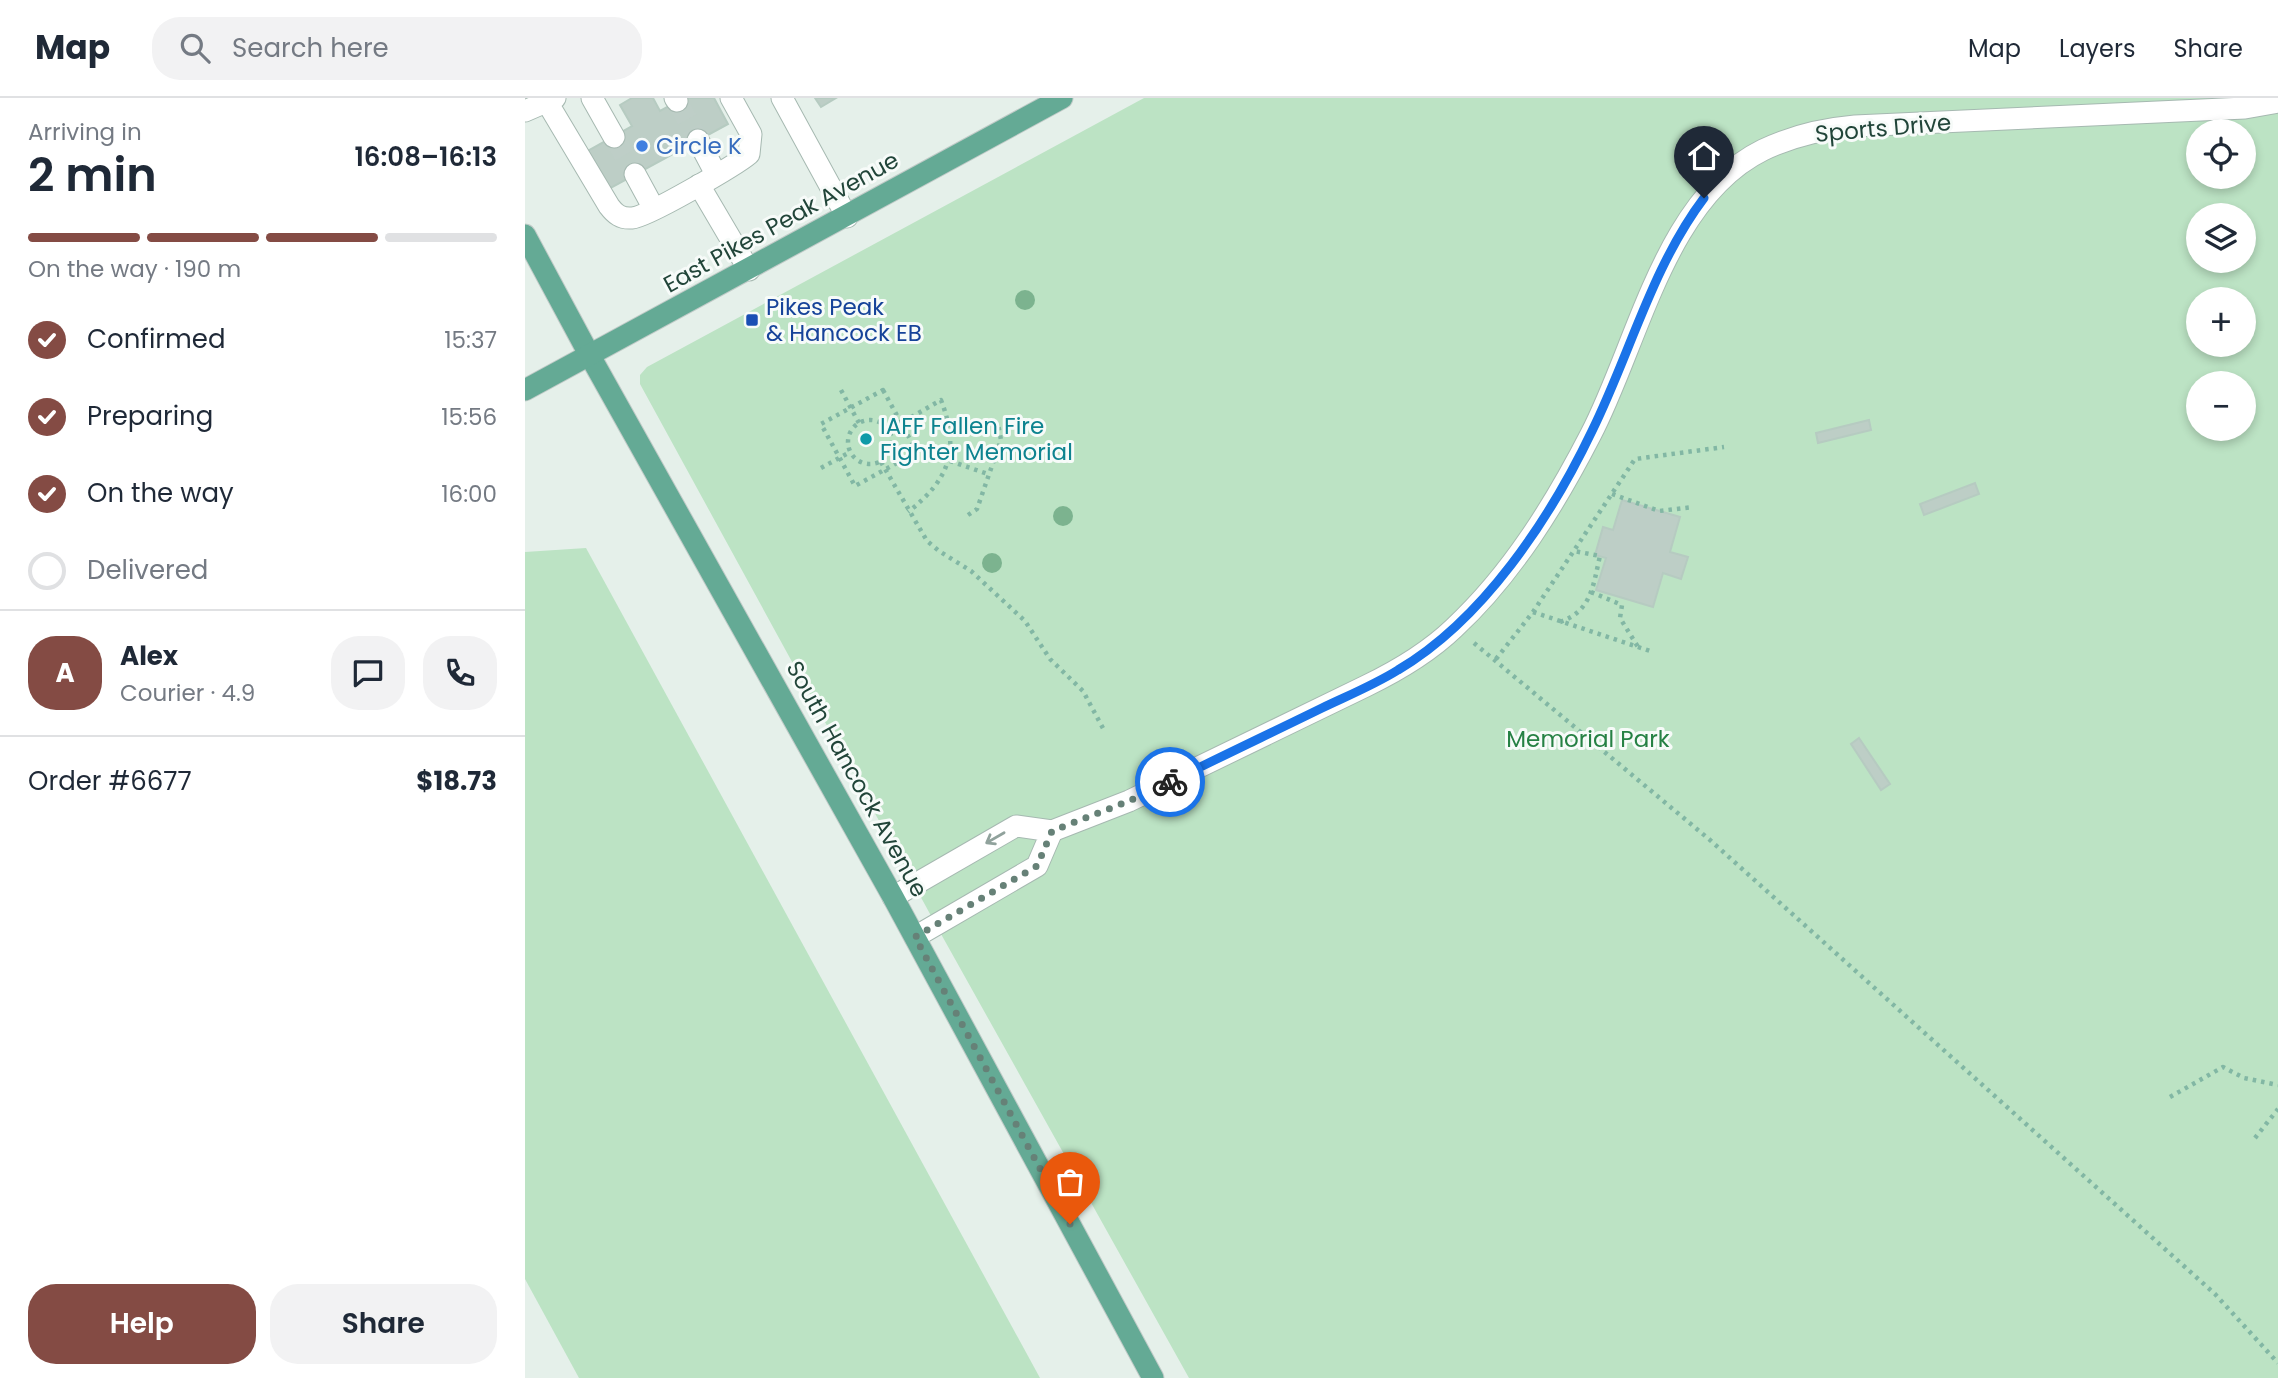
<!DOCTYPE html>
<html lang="en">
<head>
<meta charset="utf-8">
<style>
  body { margin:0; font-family:Poppins,sans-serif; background:#f2f2f3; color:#1f2937; height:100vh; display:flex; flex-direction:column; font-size:26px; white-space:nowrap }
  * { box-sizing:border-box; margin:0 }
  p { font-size:23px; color:#747a83 }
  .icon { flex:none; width:38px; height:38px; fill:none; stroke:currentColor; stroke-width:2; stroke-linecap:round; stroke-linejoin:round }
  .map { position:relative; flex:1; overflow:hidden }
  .details { display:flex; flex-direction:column; background:#fff; width:525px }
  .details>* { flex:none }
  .fabs { position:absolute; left:1661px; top:21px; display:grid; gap:14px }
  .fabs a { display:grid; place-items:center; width:70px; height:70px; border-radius:50%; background:#fff; box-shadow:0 4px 10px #0003; font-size:35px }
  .pin { position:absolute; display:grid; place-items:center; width:60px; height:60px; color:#fff; margin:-72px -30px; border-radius:50% 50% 50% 0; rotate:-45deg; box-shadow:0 0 7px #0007 }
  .pin .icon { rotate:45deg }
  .courier { position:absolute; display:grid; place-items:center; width:70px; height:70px; margin:-35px; border:5px solid #1a73e8; border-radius:50%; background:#fff; color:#222; box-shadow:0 2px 9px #0007 }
  .head em { font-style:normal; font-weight:600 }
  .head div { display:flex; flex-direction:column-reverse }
  .head { display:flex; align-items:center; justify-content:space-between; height:119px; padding:0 28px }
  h1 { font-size:46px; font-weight:600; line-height:52px }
  .bar { display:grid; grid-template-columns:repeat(4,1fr); gap:10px 7px; align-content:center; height:84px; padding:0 28px }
  .bar i { height:9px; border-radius:5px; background:#e0e1e3 }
  .bar .current { background:#844b44 }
  .bar p { grid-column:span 4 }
  .line { display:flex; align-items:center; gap:18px; padding:0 28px; border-top:2px solid #e0e1e3 }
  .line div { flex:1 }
  .round { display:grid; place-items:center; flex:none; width:74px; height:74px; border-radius:28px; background:#f2f2f3 }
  ol { padding:0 28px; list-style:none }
  li { display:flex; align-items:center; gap:21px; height:77px }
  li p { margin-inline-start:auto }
  li .icon { padding:7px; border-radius:50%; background:#844b44; color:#fff; stroke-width:4 }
  li:last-child { color:#747a83 }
  li i { width:38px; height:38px; border:4px solid #e0e1e3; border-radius:50% }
  .button { display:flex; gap:14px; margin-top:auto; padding:14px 28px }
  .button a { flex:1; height:80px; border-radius:28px; background:#844b44; color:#fff; font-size:28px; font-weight:600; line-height:80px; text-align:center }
  .button a+a { background:#f2f2f3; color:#1f2937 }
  header { display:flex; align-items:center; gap:42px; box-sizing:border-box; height:98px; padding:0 35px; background:#fff; border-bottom:2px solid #e0e1e3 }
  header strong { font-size:33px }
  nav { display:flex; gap:38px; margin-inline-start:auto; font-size:24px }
  .search { width:490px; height:63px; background:#f2f2f3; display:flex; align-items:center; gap:18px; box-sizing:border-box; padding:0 24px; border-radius:28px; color:#747a83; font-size:26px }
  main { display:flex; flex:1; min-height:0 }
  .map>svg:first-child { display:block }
  .green { fill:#bce3c4; fill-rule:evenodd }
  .building { fill:#bdcec6; stroke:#b6cbc1; stroke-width:2 }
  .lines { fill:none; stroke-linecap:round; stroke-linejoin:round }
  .minor-tunnel { stroke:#becec7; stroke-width:21; stroke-dasharray:21 10; stroke-linecap:butt }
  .minor-casing { stroke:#a6b9b1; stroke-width:23 }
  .major-casing { stroke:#c1cbc8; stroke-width:23 }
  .path { stroke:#82b7a4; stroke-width:4.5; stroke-dasharray:3.5 5; stroke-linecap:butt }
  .minor { stroke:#fff; stroke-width:21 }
  .major { stroke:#64aa95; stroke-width:21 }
  .tree { fill:#7cb38f }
  .oneway { stroke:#90a29c }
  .done { stroke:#668177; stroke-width:7; stroke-dasharray:0 12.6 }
  .route { stroke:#1a73e8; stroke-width:9 }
  .shop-dot { fill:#3f7fe0; stroke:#f7fbf9; stroke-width:2.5 }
  .transit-dot { fill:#1a4fb4; stroke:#f7fbf9; stroke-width:2.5 }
  .culture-dot { fill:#0f9aa8; stroke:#f7fbf9; stroke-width:2.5 }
  .labels { text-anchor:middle; stroke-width:6; stroke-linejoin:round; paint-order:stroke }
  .street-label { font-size:23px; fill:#214539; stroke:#f7fbf9 }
  .shop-label { font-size:23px; fill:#366cbe; stroke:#f7fbf9; text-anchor:start }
  .transit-label { font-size:23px; fill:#164399; stroke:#f7fbf9; text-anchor:start }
  .culture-label { font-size:23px; fill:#0d838f; stroke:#f7fbf9; text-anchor:start }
  .park-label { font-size:23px; fill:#268144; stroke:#f7fbf9 }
</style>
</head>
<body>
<header>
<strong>Map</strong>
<div class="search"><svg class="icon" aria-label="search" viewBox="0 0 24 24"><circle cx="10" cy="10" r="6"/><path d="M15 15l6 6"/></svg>Search here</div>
<nav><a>Map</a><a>Layers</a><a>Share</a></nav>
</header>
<main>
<section class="details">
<div class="head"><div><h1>2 min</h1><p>Arriving in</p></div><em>16:08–16:13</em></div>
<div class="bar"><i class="current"></i><i class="current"></i><i class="current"></i><i></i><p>On the way · 190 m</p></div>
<ol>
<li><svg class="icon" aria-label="check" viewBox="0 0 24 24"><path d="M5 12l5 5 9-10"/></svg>Confirmed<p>15:37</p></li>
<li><svg class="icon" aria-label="check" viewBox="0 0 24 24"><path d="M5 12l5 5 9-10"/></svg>Preparing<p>15:56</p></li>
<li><svg class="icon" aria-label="check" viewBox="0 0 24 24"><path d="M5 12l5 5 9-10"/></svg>On the way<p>16:00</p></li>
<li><i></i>Delivered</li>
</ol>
<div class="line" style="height:126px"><b class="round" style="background:#844b44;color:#fff">A</b><div><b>Alex</b><p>Courier · 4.9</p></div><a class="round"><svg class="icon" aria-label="chat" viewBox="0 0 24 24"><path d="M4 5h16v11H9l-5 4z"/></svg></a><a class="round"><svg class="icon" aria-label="phone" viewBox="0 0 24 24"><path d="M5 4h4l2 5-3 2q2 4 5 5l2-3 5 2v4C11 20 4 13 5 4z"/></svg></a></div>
<div class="line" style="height:91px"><div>Order #6677</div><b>$18.73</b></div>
<div class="button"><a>Help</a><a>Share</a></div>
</section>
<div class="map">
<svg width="1753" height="1280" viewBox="0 0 1753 1280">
  <rect width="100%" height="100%" fill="#e5f0ea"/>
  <g class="green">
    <path d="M619,0h1134v1280h-1089l-248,-444 -301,-550v-9l7,-8zM1673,33h45v46h-45zM1673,117h45v46h-45zM1673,201h45v46h-45zM1673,285h45v46h-45z"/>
    <polygon points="61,450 515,1280 54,1280 0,1181 0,454"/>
  </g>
  <g class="building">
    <polygon points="107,0 128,0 135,13 159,0 189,0 203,26 82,92 61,54 107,28 95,7"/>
    <polygon points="290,0 311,0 296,9"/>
    <polygon points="1344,322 1346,332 1293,345 1291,335"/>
    <polygon points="1450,385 1454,396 1399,417 1395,406"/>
    <polygon points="1097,402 1155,419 1145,454 1163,459 1156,481 1138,475 1128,509 1071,492 1081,460 1070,457 1078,429 1088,432"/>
    <polygon points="1334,640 1365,686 1356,692 1326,646"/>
  </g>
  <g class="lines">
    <g class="minor-tunnel">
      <polyline points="152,3 173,42"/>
      <polyline points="89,39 110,76"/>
    </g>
    <g class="minor-casing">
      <g id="minor">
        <path d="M22,0v4l62,104c6,8 12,13 23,12 15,-1 104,-53 117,-64l2,-20 -20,-36"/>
        <polyline points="67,0 89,39"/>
        <polyline points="150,0 152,3"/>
        <polyline points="257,0 322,119"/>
        <polyline points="0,13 30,0"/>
        <polyline points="173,42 191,76"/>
        <polyline points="110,76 129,111"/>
        <polyline points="174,87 224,172"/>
        <path d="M527,733l77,-30 237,-115c31,-15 63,-34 88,-58 58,-54 101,-124 137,-194 47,-90 74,-236 172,-284 29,-14 59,-21 92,-24l390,-18 33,-6"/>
        <polyline points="368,799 491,728 527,733 512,768 390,839"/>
      </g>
    </g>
    <g class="major-casing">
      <g id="major">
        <polyline points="0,137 65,258 368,799 628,1280"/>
        <polyline points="0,292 537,0"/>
      </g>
    </g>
    <g class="path">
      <polyline points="316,292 334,325"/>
      <polygon points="358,292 392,354 330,388 296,326"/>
      <circle cx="345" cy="344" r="22"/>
      <path d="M364,332l52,-30c19,50 9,79 -33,112"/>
      <polyline points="425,363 463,376"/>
      <polyline points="356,364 402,443 414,453 446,473 500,523 525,561 558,593 580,634"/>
      <polyline points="296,370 325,354"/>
      <polyline points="1087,396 1134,413 1168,409"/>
      <polyline points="443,417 452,411 476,342 473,326"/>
      <polyline points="1066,494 1097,507 1095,520 1113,549"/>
      <polyline points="1008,514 1128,554"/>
      <path d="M1035,524c32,-11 33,-37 40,-66l-26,-5"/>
      <polyline points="949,545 1185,742 1690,1196 1753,1265"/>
      <polyline points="971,561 1008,514 1110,361 1199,349"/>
      <polyline points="1645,999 1698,969 1719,980 1753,987"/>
      <polyline points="1730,1040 1753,1011"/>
    </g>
    <use href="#minor" class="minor"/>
    <use href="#major" class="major"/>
  </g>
  <g class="tree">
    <circle cx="500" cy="202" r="10"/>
    <circle cx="538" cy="418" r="10"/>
    <circle cx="467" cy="465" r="10"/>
  </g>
  <defs><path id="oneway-shaft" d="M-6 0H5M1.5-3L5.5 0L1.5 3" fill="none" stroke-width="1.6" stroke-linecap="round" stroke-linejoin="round" transform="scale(1.75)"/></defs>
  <use class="oneway" href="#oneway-shaft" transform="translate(470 740) rotate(150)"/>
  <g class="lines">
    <polyline class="done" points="545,1126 390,839 512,768 527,733 604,703 645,684"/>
    <path class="route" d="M645,684c50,-25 101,-49 152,-74 25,-12 52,-23 76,-38 85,-50 152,-151 194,-239 38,-77 60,-164 112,-233"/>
  </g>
  <circle class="shop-dot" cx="117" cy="48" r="7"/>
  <rect class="transit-dot" x="220" y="215" width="14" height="14" rx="3.5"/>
  <circle class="culture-dot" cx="341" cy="341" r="7"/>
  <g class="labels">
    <g class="street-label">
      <text transform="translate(1358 30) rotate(-5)" y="8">Sports Drive</text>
      <text transform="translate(256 124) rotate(-29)" y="8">East Pikes Peak Avenue</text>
      <text transform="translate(332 681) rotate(61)" y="8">South Hancock Avenue</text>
    </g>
    <g class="shop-label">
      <text x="131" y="56">Circle K</text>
    </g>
    <g class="transit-label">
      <text x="241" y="217">Pikes Peak<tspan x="241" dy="26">&amp; Hancock EB</tspan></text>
    </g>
    <g class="culture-label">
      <text x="355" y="336">IAFF Fallen Fire<tspan x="355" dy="26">Fighter Memorial</tspan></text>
    </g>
    <g class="park-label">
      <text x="1063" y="649">Memorial Park</text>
    </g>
  </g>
</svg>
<div class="fabs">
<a><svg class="icon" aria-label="locate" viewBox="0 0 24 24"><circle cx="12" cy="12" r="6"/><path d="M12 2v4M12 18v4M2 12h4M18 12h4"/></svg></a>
<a><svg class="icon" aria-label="layers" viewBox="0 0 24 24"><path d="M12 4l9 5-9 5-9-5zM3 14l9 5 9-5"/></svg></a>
<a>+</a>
<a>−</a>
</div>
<div class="pin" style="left:545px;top:1126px;background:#ea580c"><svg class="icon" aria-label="bag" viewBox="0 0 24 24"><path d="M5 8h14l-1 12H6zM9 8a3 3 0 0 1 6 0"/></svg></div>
<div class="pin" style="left:1179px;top:100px;background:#1f2937"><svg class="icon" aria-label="home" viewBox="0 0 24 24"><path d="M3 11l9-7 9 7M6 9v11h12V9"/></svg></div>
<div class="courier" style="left:645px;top:684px"><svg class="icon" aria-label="bike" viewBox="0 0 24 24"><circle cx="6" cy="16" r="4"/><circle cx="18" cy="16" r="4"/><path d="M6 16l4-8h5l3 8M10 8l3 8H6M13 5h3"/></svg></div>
</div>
</main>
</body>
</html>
